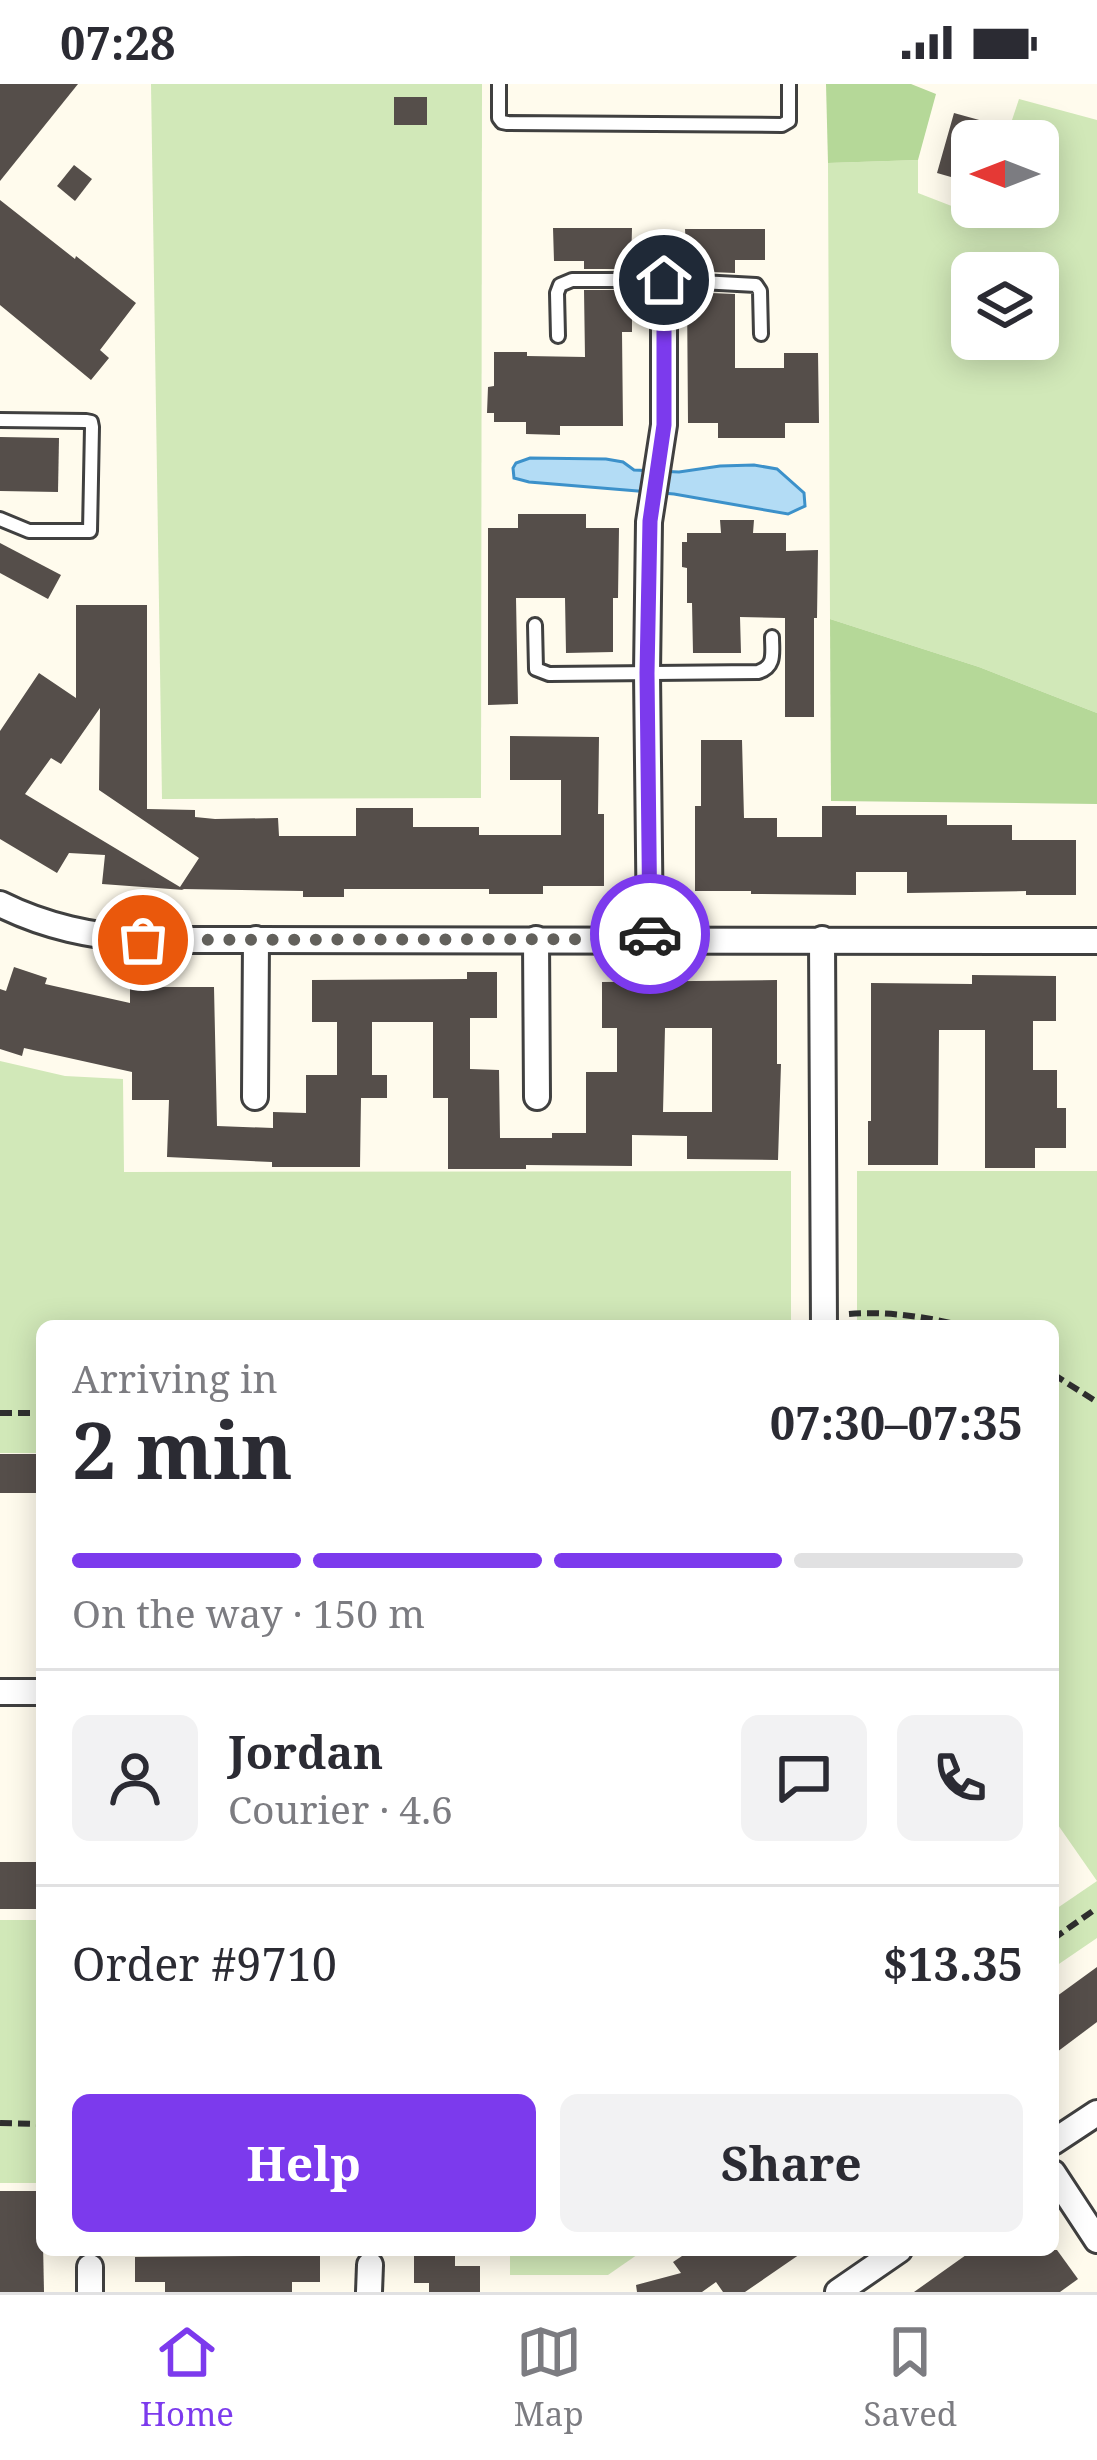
<!DOCTYPE html>
<html lang="en">
<head>
<meta charset="utf-8">
<style>
  body { margin:0; font-family:"Noto Serif",serif; background:#f2f2f3; color:#2b2b33; height:100vh; display:flex; flex-direction:column; font-size:45px; white-space:nowrap }
  * { box-sizing:border-box; margin:0 }
  p { font-size:39px; color:#7c7c81 }
  .icon { flex:none; width:66px; height:66px; fill:none; stroke:currentColor; stroke-width:2; stroke-linecap:round; stroke-linejoin:round }
  .map { position:relative; flex:1; overflow:hidden }
  .drawer { position:absolute; left:36px; top:1236px; width:1023px; height:936px; display:flex; flex-direction:column; background:#fff; border-radius:18px; box-shadow:0 6px 30px #0003 }
  .drawer>* { flex:none }
  .needle { width:78px; rotate:270deg }
  .tools { position:absolute; left:951px; top:36px; display:grid; gap:24px }
  .tools a { display:grid; place-items:center; width:108px; height:108px; border-radius:18px; background:#fff; box-shadow:0 6px 30px #0003; font-size:60px }
  .pin { position:absolute; display:grid; place-items:center; width:102px; height:102px; color:#fff; margin:-51px; border:6px solid #fff; border-radius:50%; box-shadow:0 3px 12px #0007 }
  .courier { position:absolute; display:grid; place-items:center; width:120px; height:120px; margin:-60px; border:9px solid #7c3aed; border-radius:50%; background:#fff; color:#222; box-shadow:0 3px 15px #0007 }
  .headline em { font-style:normal; font-weight:700 }
  .headline div { display:flex; flex-direction:column-reverse }
  .headline { display:flex; align-items:center; justify-content:space-between; height:204px; padding:0 36px }
  h1 { font-size:78px; font-weight:700; line-height:90px }
  .bar { display:grid; grid-template-columns:repeat(4,1fr); gap:18px 12px; align-content:center; height:144px; padding:0 36px }
  .bar i { height:15px; border-radius:9px; background:#e1e1e2 }
  .bar .current { background:#7c3aed }
  .bar p { grid-column:span 4 }
  .line { display:flex; align-items:center; gap:30px; padding:0 36px; border-top:3px solid #e1e1e2 }
  .line div { flex:1 }
  .round { display:grid; place-items:center; flex:none; width:126px; height:126px; border-radius:18px; background:#f2f2f3 }
  .primary-button { display:flex; gap:24px; margin-top:auto; padding:24px 36px }
  .primary-button a { flex:1; height:138px; border-radius:18px; background:#7c3aed; color:#fff; font-size:48px; font-weight:700; line-height:138px; text-align:center }
  .primary-button a+a { background:#f2f2f3; color:#2b2b33 }
  .status { display:flex; justify-content:space-between; align-items:center; height:84px; padding:0 60px; background:#fff; direction:ltr }
  .status svg { height:33px; fill:currentColor }
  .dock { display:flex; justify-content:space-around; align-items:center; height:168px; border-top:3px solid #e1e1e2; background:#fff; font-size:33px; color:#7c7c81 }
  .dock a { display:grid; justify-items:center; gap:6px }
  .dock .current { color:#7c3aed }
  .map>svg:first-child { display:block }
  .green { fill:#d1e8b8; fill-rule:evenodd }
  .forest { fill:#b5d898 }
  .water { fill:#b3dcf5; stroke:#3c91ca; stroke-width:3 }
  .building { fill:#554e4a; fill-rule:evenodd }
  .lines { fill:none; stroke-linecap:round; stroke-linejoin:round }
  .lane-casing { stroke:#404040; stroke-width:18 }
  .street-casing { stroke:#404040; stroke-width:30 }
  .path { stroke:#2f2f2f; stroke-width:6; stroke-dasharray:12 6; stroke-linecap:butt }
  .lane { stroke:#fff; stroke-width:12 }
  .street { stroke:#fff; stroke-width:24 }
  .done { stroke:#62605b; stroke-width:12; stroke-dasharray:0 21.6 }
  .route { stroke:#7c3aed; stroke-width:15 }
</style>
</head>
<body>
<div class="status"><b>07:28</b><svg viewBox="0 0 49 12"><path d="M0 12V9h3v3zM5 12V6h3v6zM10 12V3h3v9zM15 12V0h3v12zM26 1h20v11H26zM47 4h2v5h-2z"/></svg></div>
<div class="map">
<svg width="1097" height="2208" viewBox="0 0 1097 2208">
  <rect width="100%" height="100%" fill="#fffbed"/>
  <g class="green">
    <polygon points="151,0 482,0 481,714 162,715"/>
    <path d="M1019,15l78,21v593l-118,-46 -149,-48 -2,-456 90,-3v33l62,24 3,-10h55v-66h-33zM972,189h66v66h-66z"/>
    <polygon points="0,977 65,992 123,995 124,1088 791,1087 791,1242 42,1242 42,1369 0,1369"/>
    <polygon points="857,1087 1097,1087 1097,1854 1053,1884 1053,1827 1097,1797 1058,1741 1058,1462 1053,1461 1053,1242 857,1242"/>
    <rect x="0" y="1836" width="42" height="263"/>
    <polygon points="510,2166 644,2166 608,2191 510,2191"/>
  </g>
  <g class="forest">
    <polygon points="826,0 911,0 936,10 918,76 828,79"/>
    <polygon points="830,535 979,583 1097,629 1097,720 831,717"/>
  </g>
  <polygon class="water" points="530,374 606,375 623,378 634,386 679,388 720,382 754,381 777,385 804,409 805,422 788,430 674,410 529,398 514,394 513,384 516,379"/>
  <g class="building">
    <polygon points="0,0 78,0 0,97"/>
    <rect x="394" y="13" width="33" height="28"/>
    <polygon points="954,29 1030,50 1029,57 972,57 972,99 937,89"/>
    <polygon points="74,81 92,95 75,117 57,102"/>
    <polygon points="0,116 75,175 76,172 136,219 100,266 109,274 91,296 0,221"/>
    <polygon points="553,144 632,144 631,185 584,185 584,177 554,177"/>
    <polygon points="685,145 765,145 765,176 735,176 735,189 687,187"/>
    <polygon points="584,206 632,206 632,248 622,248 623,342 560,342 560,351 526,350 526,338 494,338 494,329 487,329 488,303 494,302 494,268 527,268 527,272 585,273"/>
    <polygon points="687,208 735,210 735,284 784,284 784,269 818,269 819,339 785,339 785,354 718,354 718,339 688,339"/>
    <polygon points="0,353 59,354 58,408 0,407"/>
    <polygon points="518,430 586,430 586,444 619,444 618,514 613,514 613,568 566,569 565,514 516,514 518,620 488,621 488,444 518,444"/>
    <polygon points="720,436 754,436 753,449 786,449 786,467 818,466 817,534 814,534 814,633 785,633 785,534 740,533 741,569 693,569 692,519 687,519 687,484 682,483 682,458 687,458 687,449 721,449"/>
    <polygon points="0,459 61,491 48,515 0,489"/>
    <path d="M76,521h71v204l48,1v7l20,2 63,-1 1,18h77v-28h57v19h66v8h82v-55h-51v-44l89,1 -1,77h6v72h-61v8h-54v-5h-145v8h-41v-6l-121,-2 2,1 -82,-6 3,-29 -36,-2 -12,20 -57,-34v-108l39,-58 37,25zM100,624l-1,82 100,68 -19,29 -155,-93 26,-36 10,6z"/>
    <polygon points="701,656 742,656 744,734 777,734 777,753 822,753 822,722 856,722 856,731 947,731 947,741 1012,741 1012,756 1076,756 1076,811 1026,811 1026,807 907,809 907,788 856,788 856,811 751,810 751,807 695,807 695,722 701,722"/>
    <path d="M14,883l33,11 -2,6 85,19v-16h84l3,139 56,2v-16l33,1v-38h31v-53h-25v-42l155,-1v-7h30v46h-27v51l29,1 1,68h52v-5h34v-61h31v-44h-15v-46l175,-2v84h4l-3,96 -91,-1v-23l-55,-1v31l-106,-1v4h-78v-71h-15v-76h-61v53h15v23h-26l-1,69h-88v-5l-105,-5 2,-57h-37v-28l-108,-24 -2,8 -22,-7v-60l6,2zM665,944h47v84h-49z"/>
    <polygon points="972,891 1056,892 1056,937 1033,937 1033,986 1057,986 1057,1024 1066,1024 1066,1064 1035,1064 1035,1084 985,1084 985,946 939,946 938,1081 868,1081 868,1037 871,1037 871,899 972,900"/>
    <rect x="0" y="1370" width="42" height="39"/>
    <rect x="0" y="1778" width="42" height="47"/>
    <polygon points="1097,1883 1097,1938 1053,1971 1053,1915"/>
    <polygon points="0,2107 42,2107 44,2208 0,2208"/>
    <polygon points="691,2166 806,2166 745,2208 723,2208 716,2198 702,2208 637,2208 636,2201 681,2189 673,2178"/>
    <polygon points="973,2166 1057,2166 1078,2195 1060,2208 914,2208"/>
    <polygon points="414,2168 455,2168 455,2182 480,2182 480,2208 429,2208 429,2199 414,2199"/>
    <polygon points="246,2172 320,2172 320,2198 292,2198 292,2208 165,2208 165,2198 135,2198 135,2173"/>
  </g>
  <g class="lines">
    <g class="lane-casing">
      <g id="lane">
        <polyline points="499,0 499,34 502,38 507,39 782,41 789,37 789,0"/>
        <polyline points="558,252 557,209 560,201 572,196 664,196 756,201 760,207 761,250"/>
        <polyline points="0,336 86,337 91,338 92,343 90,447 29,447 0,435"/>
        <path d="M535,541l1,44 13,5 209,-2c18,-5 14,-20 14,-35"/>
      </g>
    </g>
    <g class="street-casing">
      <g id="street">
        <path d="M0,820c46,23 92,32 143,36l954,1"/>
        <polyline points="536,855 537,1013"/>
        <polyline points="650,855 647,589 649,438 664,341 664,196"/>
        <polyline points="822,855 824,1242"/>
        <polyline points="255,1013 256,855"/>
        <polyline points="0,1608 42,1608"/>
        <polyline points="1053,2058 1097,2029"/>
        <polyline points="1053,2089 1097,2156"/>
        <polyline points="90,2208 90,2183"/>
        <polyline points="369,2208 370,2181"/>
        <polyline points="838,2208 899,2166"/>
      </g>
    </g>
    <g class="path">
      <path d="M849,1230c39,-3 78,3 115,12"/>
      <polyline points="1053,1290 1097,1318"/>
      <polyline points="0,1329 42,1329"/>
      <polyline points="1053,1855 1097,1824"/>
      <polyline points="0,2039 42,2040"/>
    </g>
    <use href="#lane" class="lane"/>
    <use href="#street" class="street"/>
  </g>
  <g class="lines">
    <polyline class="done" points="143,856 650,855 650,850"/>
    <polyline class="route" points="650,850 647,589 650,437 664,341 664,196"/>
  </g>
</svg>
<div class="tools">
<a><svg class="needle" viewBox="-14 -14 28 28"><path d="M0-13l5 13h-10z" fill="#e53935"/><path d="M0 13l5-13h-10z" fill="#7c7c81"/></svg></a>
<a><svg class="icon" aria-label="layers" viewBox="0 0 24 24"><path d="M12 4l9 5-9 5-9-5zM3 14l9 5 9-5"/></svg></a>
</div>
<div class="pin" style="left:143px;top:856px;background:#ea580c"><svg class="icon" aria-label="bag" viewBox="0 0 24 24"><path d="M5 8h14l-1 12H6zM9 8a3 3 0 0 1 6 0"/></svg></div>
<div class="pin" style="left:664px;top:196px;background:#1f2937"><svg class="icon" aria-label="home" viewBox="0 0 24 24"><path d="M3 11l9-7 9 7M6 9v11h12V9"/></svg></div>
<div class="courier" style="left:650px;top:850px"><svg class="icon" aria-label="car" viewBox="0 0 24 24"><path d="M5 17H2v-5l4-1 3-4h7l3 4 3 1v5h-3M9 17h6M6 11h13"/><circle cx="7" cy="17" r="2"/><circle cx="17" cy="17" r="2"/></svg></div>
<section class="drawer">
<div class="headline"><div><h1>2 min</h1><p>Arriving in</p></div><em>07:30–07:35</em></div>
<div class="bar"><i class="current"></i><i class="current"></i><i class="current"></i><i></i><p>On the way · 150 m</p></div>
<div class="line" style="height:216px"><a class="round"><svg class="icon" aria-label="person" viewBox="0 0 24 24"><circle cx="12" cy="8" r="4"/><path d="M4 21q1-7 8-7t8 7"/></svg></a><div><b>Jordan</b><p>Courier · 4.6</p></div><a class="round"><svg class="icon" aria-label="chat" viewBox="0 0 24 24"><path d="M4 5h16v11H9l-5 4z"/></svg></a><a class="round"><svg class="icon" aria-label="phone" viewBox="0 0 24 24"><path d="M5 4h4l2 5-3 2q2 4 5 5l2-3 5 2v4C11 20 4 13 5 4z"/></svg></a></div>
<div class="line" style="height:156px"><div>Order #9710</div><b>$13.35</b></div>
<div class="primary-button"><a>Help</a><a>Share</a></div>
</section>
</div>
<nav class="dock">
<a class="current"><svg class="icon" aria-label="home" viewBox="0 0 24 24"><path d="M3 11l9-7 9 7M6 9v11h12V9"/></svg>Home</a>
<a><svg class="icon" aria-label="map" viewBox="0 0 24 24"><path d="M3 6l6-2 6 2 6-2v14l-6 2-6-2-6 2zM9 4v14M15 6v14"/></svg>Map</a>
<a><svg class="icon" aria-label="saved" viewBox="0 0 24 24"><path d="M7 4h10v16l-5-4-5 4z"/></svg>Saved</a>
</nav>
</body>
</html>
